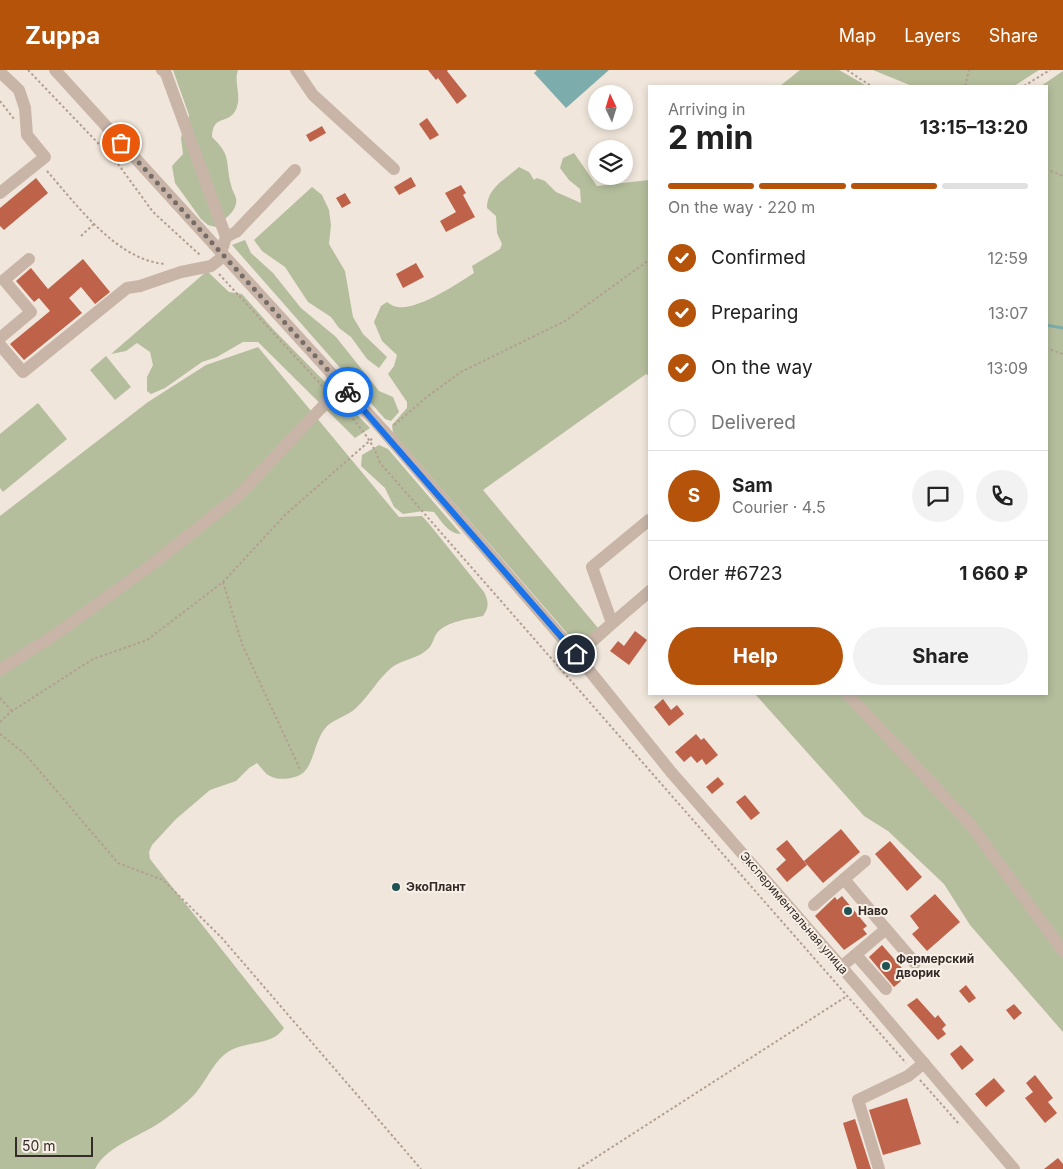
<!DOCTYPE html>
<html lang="en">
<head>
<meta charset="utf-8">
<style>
  body { margin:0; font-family:Inter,sans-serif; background:#f2f2f2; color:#222; height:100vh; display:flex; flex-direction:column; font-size:19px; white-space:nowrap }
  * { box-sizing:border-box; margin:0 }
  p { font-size:16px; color:#767676 }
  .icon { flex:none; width:28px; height:28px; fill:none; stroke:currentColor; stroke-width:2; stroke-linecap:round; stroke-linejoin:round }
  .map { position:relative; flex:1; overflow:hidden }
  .details { position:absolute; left:648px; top:15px; width:400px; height:610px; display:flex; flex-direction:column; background:#fff; border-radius:0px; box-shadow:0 2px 8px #0003 }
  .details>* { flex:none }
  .needle { width:32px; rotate:356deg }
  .fabs { position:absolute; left:588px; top:15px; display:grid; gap:10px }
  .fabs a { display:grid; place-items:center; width:45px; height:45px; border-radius:50%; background:#fff; box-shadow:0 2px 8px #0003; font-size:25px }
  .scale { position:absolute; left:15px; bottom:12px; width:78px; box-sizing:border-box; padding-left:5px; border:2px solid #352b28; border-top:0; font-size:14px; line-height:18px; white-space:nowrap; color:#352b28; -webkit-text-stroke:4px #f8f0e7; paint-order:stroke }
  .pin { position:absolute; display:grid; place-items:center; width:42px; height:42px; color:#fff; margin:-21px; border:2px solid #fff; border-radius:50%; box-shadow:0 1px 5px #0007 }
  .courier { position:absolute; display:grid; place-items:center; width:50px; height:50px; margin:-25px; border:4px solid #1a73e8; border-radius:50%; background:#fff; color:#222; box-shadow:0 1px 6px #0007 }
  .summary em { font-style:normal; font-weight:700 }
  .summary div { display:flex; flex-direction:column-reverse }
  .summary { display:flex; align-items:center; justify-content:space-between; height:85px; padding:0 20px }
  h1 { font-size:32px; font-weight:700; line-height:38px }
  .bar { display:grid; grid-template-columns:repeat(4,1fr); gap:8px 5px; align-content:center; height:60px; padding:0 20px }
  .bar i { height:6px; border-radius:4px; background:#e0e0e0 }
  .bar .current { background:#b45309 }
  .bar p { grid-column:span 4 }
  .line { display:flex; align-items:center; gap:12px; padding:0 20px; border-top:1px solid #e0e0e0 }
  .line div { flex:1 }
  .round { display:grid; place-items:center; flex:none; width:52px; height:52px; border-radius:26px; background:#f2f2f2 }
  ol { padding:0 20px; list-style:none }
  li { display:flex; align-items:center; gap:15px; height:55px }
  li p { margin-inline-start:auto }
  li .icon { padding:5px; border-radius:50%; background:#b45309; color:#fff; stroke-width:4 }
  li:last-child { color:#767676 }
  li i { width:28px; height:28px; border:2px solid #e0e0e0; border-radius:50% }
  .primary-button { display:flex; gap:10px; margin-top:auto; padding:10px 20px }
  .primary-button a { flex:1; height:58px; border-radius:30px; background:#b45309; color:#fff; font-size:20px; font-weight:700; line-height:58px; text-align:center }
  .primary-button a+a { background:#f2f2f2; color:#222 }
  header { display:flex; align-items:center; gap:30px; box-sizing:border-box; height:70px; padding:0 25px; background:#b45309; color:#fff }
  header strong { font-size:24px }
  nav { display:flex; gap:28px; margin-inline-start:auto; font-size:18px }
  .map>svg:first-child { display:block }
  .green { fill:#b4be9c }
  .water { fill:#7cacac }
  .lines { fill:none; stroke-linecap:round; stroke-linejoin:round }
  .stream { stroke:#7cacac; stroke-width:3 }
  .building { fill:#bf624a }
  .path { stroke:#b39f92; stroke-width:2; stroke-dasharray:2.5 2.5; stroke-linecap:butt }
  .minor { stroke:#c8b5a8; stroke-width:12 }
  .done { stroke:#766c67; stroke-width:5; stroke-dasharray:0 9 }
  .route { stroke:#1a73e8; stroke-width:6 }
  .poi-dot { fill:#205354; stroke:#f8f0e7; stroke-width:2 }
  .labels { text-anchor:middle; stroke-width:4; stroke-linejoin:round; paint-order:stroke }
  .poi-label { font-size:12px; font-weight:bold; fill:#352b28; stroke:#f8f0e7; text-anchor:start }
  .street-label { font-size:12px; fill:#352b28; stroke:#f8f0e7 }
</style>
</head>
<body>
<header>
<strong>Zuppa</strong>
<nav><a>Map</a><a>Layers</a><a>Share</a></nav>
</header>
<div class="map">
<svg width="1063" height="1099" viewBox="0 0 1063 1099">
  <rect width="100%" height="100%" fill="#f0e6db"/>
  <g class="green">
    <path d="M173,0h65c-5,14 6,28 -4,43 -9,11 -21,2 -22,24 20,19 13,24 19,48 2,9 8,13 4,22 -3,8 -13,13 -19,20l-8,-2 -7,-6 -26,-36 -3,-17 11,-12 -2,-16 2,-8 5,-7 1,-8z"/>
    <polygon points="800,0 839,0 867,16 780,16"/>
    <polygon points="873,0 1039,0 1014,16 912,16"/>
    <polygon points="1063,1 1063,962 970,855 944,814 888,761 864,746 755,624 1046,624 1046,16 1041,16"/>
    <path d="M574,83l23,33 52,-6v196l-3,-2 -163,116 115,138 51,-44v14l-63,57 -193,-222 -1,-8 15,-17v-6l-19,-28 6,-8 3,-11 -15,-14 -8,-19 7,-16 6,-4c3,2 7,5 11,5 20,3 59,-23 76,-34l-2,-7 28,-17 2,-5 -5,-11 -1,-17 -9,-8c0,-21 19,-29 32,-41l10,5 5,8 3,-2 8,3 11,11 25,11 -1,-14 -11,-9 -9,-12 3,-10z"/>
    <polygon points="312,117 322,125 329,140 331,155 329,174 345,201 353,247 363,264 387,287 379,298 367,289 351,267 339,258 331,247 308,232 285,197 262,181 254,170"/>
    <polygon points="245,170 251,183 273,203 301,238 336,267 379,321 393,327 399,342 391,351 385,349 232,175"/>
    <polygon points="207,201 229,222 242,224 273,259 370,358 355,368 258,272 243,272 217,287 202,292 165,318 151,324 147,321 147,307 153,295 150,282 137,273 126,281 111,284"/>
    <path d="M258,277l141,170 23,-1 8,9 54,67c5,10 5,15 -1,24 -14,3 -36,5 -46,17 -4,5 -4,12 -9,16 -10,10 -26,10 -37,19 -13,11 -22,28 -35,40 -8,8 -20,10 -29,18 -13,14 -12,36 -24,47 -8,6 -24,8 -33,3 -5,-2 -9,-9 -13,-13l-8,5 -13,13 -26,9 -34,29 -24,26 -3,7 1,7 134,169c-13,20 -42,11 -60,27 -12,10 -19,28 -30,40 -8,8 -19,17 -29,24 -22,17 -57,25 -70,50h-95v-653l148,-114 58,-37z"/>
    <polygon points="106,286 131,317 115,330 90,300"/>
    <polygon points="38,333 67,369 3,422 0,418 0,364"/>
    <path d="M379,375l9,4 73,85c-12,0 -20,-13 -27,-22l-11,-1 -20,3 -9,-7 -9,-19 -24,-22 1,-11z"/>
  </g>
  <polygon class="water" points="537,0 609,0 566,38 534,3"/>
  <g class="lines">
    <polyline class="stream" points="1046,255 1063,258"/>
  </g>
  <g class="building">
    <polygon points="428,0 448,0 447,1 467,26 457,34 438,8 436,10"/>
    <polygon points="427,48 439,65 430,70 419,54"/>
    <polygon points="322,56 326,63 310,72 306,65"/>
    <polygon points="411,107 416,116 399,125 394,117"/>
    <polygon points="36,108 48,123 4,160 0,156 0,138"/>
    <polygon points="461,115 466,123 463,125 475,147 446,162 440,151 456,142 445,123"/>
    <polygon points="345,123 351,133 342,138 336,128"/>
    <polygon points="83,189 110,222 95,234 81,217 69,228 82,243 24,290 10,274 50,241 39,228 34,232 16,211 31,198 48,219"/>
    <polygon points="416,193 424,207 403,218 396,204"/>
    <polygon points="635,561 647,570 629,595 610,581 618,571 624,576"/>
    <polygon points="663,629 671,640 677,635 684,644 669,656 654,637"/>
    <polygon points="696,664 701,670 704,668 718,685 706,695 702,689 697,693 691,686 684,692 675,682"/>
    <polygon points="718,707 724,714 712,724 706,717"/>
    <polygon points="745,725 760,743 751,750 736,732"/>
    <polygon points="841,759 860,782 823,813 804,791"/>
    <polygon points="787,770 807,795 787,812 776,799 786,790 776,779"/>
    <polygon points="890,771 922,807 907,821 875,784"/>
    <polygon points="935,824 960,852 927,881 912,864 919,858 910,846"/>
    <polygon points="842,826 867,856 863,859 867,864 844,880 815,846 835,827 837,830"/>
    <polygon points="882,875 908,905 894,917 869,887"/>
    <polygon points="966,915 976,928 969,933 959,921"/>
    <polygon points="917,928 935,948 938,945 946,955 942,959 946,964 938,970 907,935"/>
    <polygon points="1014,934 1022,943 1014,950 1006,940"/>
    <polygon points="961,975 974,990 962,1000 950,984"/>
    <polygon points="1035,1005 1053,1028 1048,1032 1057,1043 1045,1053 1025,1028 1033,1022 1026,1013"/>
    <polygon points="994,1008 1005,1021 986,1037 975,1024"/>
    <polygon points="907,1028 921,1074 883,1085 869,1040"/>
    <polygon points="855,1049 871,1099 857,1099 843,1053"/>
    <polygon points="1058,1088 1063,1094 1063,1099 1044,1099"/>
  </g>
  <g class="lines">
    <g class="path">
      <polyline points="28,0 118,94 153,142 201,186"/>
      <polyline points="847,0 871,16"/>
      <polyline points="965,16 969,0"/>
      <polyline points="1024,16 1050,0"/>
      <polyline points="0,31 14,49"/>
      <polyline points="1046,99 1063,106"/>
      <path d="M47,101c30,34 70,90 119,93"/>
      <polyline points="81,166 94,154"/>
      <polyline points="219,204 324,318"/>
      <polyline points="1046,278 1063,284"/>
      <path d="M339,334c17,18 33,35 41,59l526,600"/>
      <polyline points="394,355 428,326 461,302 565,251 649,190"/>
      <polyline points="223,512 242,574 300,699"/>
      <polyline points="0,628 12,641"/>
      <polyline points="0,652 12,641 93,589 147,570 223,512 286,444 374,367"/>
      <polyline points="0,664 25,684 118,793 163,810 221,867 421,1099"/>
      <polyline points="920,1010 960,1055"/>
      <polyline points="578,1099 847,926"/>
    </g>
    <g class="minor">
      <polyline points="55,0 383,360 576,584 671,702 858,916 1014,1099"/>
      <polyline points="162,0 165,1 226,167 221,183"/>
      <polyline points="296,0 313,25 394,99"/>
      <polyline points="0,2 19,20 25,38 27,65 45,87 0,123"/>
      <polyline points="226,167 236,162 295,100"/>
      <polyline points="0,268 31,242 4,210 29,189"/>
      <polyline points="0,275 23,302 127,218 140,216 181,202 211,196 224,186"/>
      <polyline points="612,553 592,497 649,450"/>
      <polyline points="576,584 649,522"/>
      <polyline points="0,600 53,566 150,496 238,426 342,316"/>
      <polyline points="847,624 970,754 1063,881"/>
      <polyline points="844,809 865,791"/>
      <polyline points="814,835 844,809 886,859 841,897"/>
      <polyline points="886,859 915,893"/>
      <polyline points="856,885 886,919"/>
      <polyline points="879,1099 858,1030 908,1006 924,993"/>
    </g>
  </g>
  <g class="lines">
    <polyline class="done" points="121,73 348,322"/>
    <polyline class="route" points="348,322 576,584"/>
  </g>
  <g class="poi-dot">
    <circle cx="396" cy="817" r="5"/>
    <circle cx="848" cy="841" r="5"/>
    <circle cx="886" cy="896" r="5"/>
  </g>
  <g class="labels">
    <g class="poi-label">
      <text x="406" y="821">ЭкоПлант</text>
      <text x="858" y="845">Наво</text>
      <text x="896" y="893">Фермерский<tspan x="896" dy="14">дворик</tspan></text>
    </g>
    <g class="street-label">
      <text transform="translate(794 843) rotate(49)" y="4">Экспериментальная улица</text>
    </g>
  </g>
</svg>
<div class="fabs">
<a><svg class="needle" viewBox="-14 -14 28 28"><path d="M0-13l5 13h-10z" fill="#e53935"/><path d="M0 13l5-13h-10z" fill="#767676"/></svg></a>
<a><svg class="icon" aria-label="layers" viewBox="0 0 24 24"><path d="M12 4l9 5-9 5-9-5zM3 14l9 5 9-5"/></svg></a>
</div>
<div class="scale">50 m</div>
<div class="pin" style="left:121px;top:73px;background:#ea580c"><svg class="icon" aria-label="bag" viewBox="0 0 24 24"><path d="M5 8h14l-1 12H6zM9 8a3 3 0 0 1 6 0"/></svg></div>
<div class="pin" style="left:576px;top:584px;background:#1f2937"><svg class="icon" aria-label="home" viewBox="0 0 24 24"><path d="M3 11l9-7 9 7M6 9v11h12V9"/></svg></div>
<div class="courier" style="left:348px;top:322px"><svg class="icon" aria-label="bike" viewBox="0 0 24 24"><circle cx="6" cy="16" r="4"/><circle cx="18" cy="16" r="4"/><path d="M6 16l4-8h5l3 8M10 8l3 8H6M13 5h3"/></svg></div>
<section class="details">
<div class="summary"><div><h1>2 min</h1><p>Arriving in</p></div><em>13:15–13:20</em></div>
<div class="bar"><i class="current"></i><i class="current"></i><i class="current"></i><i></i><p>On the way · 220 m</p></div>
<ol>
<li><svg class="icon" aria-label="check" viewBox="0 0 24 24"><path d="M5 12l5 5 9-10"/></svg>Confirmed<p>12:59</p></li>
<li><svg class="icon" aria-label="check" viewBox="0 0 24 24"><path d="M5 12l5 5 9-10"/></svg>Preparing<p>13:07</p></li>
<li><svg class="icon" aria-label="check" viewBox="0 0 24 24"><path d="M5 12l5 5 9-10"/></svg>On the way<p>13:09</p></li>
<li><i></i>Delivered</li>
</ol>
<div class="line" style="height:90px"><b class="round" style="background:#b45309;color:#fff">S</b><div><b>Sam</b><p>Courier · 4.5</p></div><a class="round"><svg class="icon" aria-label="chat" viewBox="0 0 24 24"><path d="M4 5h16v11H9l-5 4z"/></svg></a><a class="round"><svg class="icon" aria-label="phone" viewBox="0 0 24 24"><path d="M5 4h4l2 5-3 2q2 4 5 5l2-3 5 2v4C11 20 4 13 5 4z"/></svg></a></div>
<div class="line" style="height:65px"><div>Order #6723</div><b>1 660 ₽</b></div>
<div class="primary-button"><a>Help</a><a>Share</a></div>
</section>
</div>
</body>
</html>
